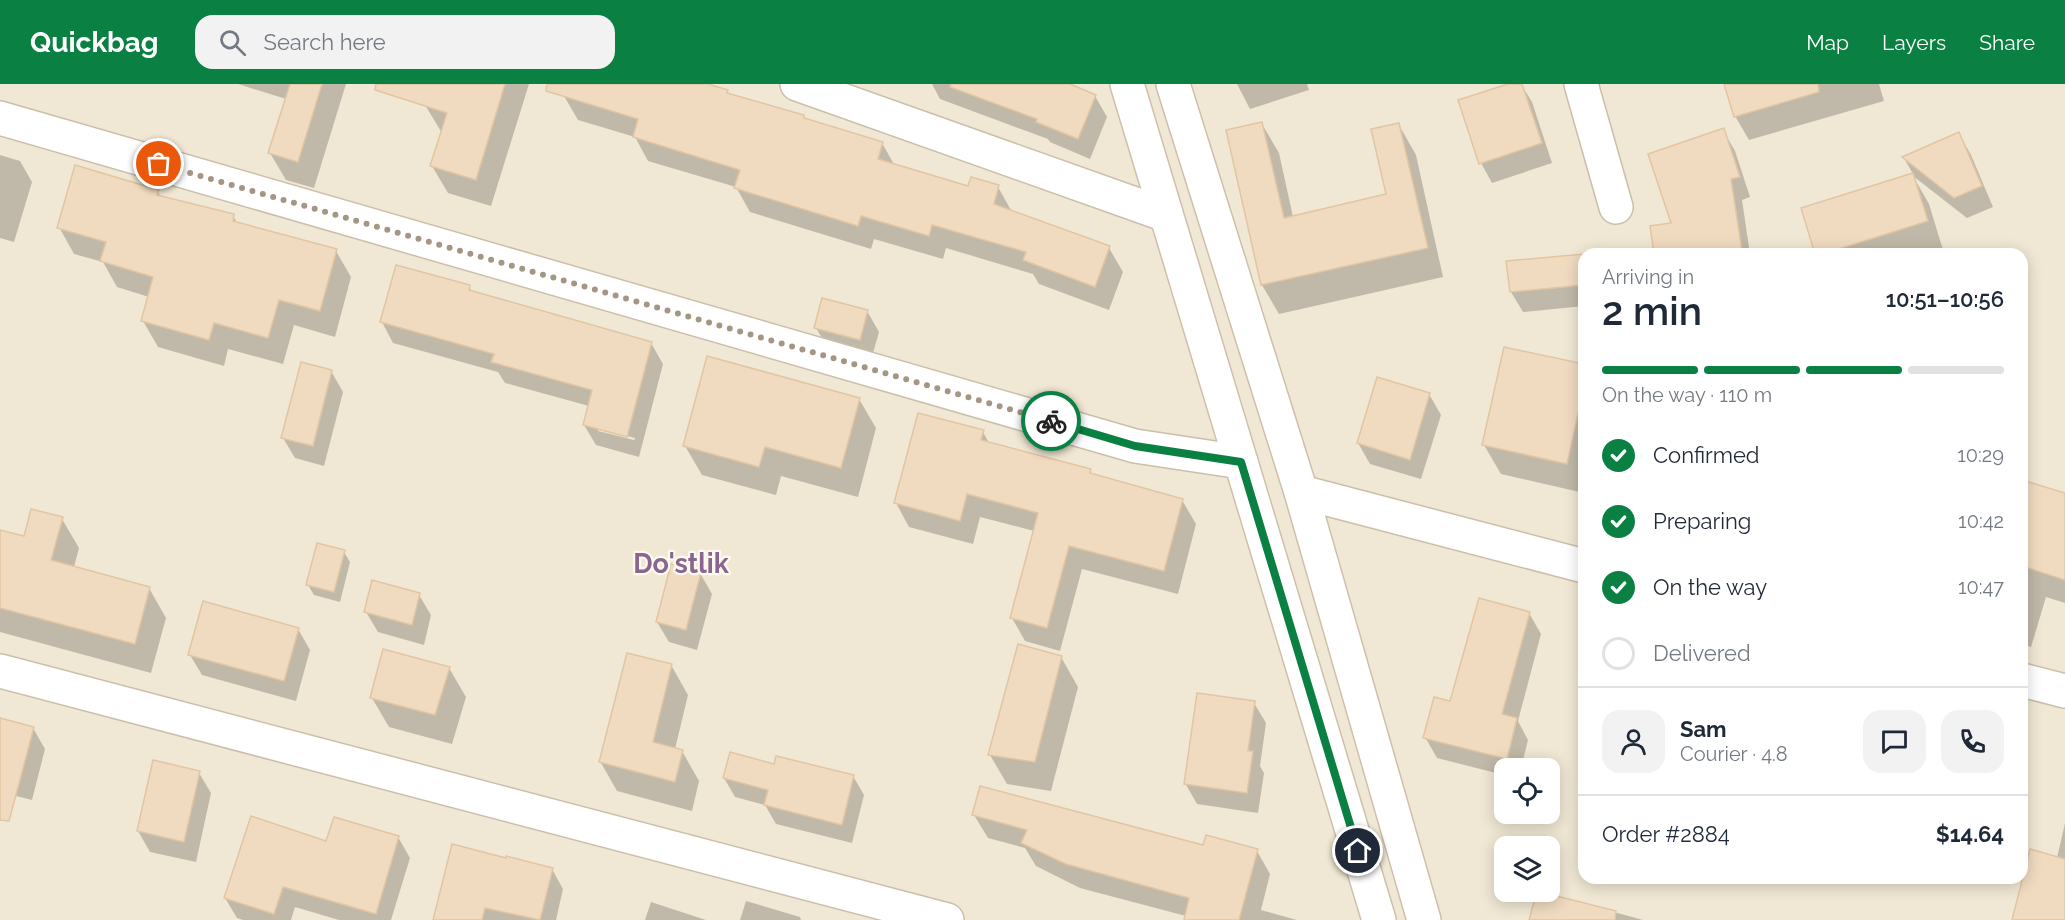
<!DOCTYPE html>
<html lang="en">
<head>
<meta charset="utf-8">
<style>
  body { margin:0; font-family:Raleway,sans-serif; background:#f2f2f3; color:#1f2937; height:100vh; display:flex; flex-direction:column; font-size:22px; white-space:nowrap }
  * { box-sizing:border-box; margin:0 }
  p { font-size:20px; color:#747a83 }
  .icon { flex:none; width:33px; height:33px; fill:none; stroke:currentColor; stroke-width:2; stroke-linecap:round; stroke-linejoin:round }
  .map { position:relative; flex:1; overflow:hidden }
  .side { position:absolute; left:1578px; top:164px; width:450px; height:636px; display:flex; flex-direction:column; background:#fff; border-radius:18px; box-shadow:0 3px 15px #0003 }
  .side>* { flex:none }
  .fabs { position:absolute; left:1494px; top:674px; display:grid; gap:12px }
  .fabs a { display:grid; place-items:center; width:66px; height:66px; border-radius:12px; background:#fff; box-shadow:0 3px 15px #0003; font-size:30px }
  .pin { position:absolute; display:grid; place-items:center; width:51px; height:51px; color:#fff; margin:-26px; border:3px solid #fff; border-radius:50%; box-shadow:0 2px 6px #0007 }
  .courier { position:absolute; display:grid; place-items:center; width:60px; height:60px; margin:-30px; border:4px solid #0b8043; border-radius:50%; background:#fff; color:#222; box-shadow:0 2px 8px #0007 }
  .overview em { font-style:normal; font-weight:600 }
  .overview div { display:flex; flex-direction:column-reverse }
  .overview { display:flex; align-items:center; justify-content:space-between; height:102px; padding:0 24px }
  h1 { font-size:39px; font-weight:600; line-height:45px }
  .bar { display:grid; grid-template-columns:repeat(4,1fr); gap:9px 6px; align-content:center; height:72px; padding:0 24px }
  .bar i { height:8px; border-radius:4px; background:#e0e1e3 }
  .bar .active { background:#0b8043 }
  .bar p { grid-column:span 4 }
  .line { display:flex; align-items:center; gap:15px; padding:0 24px; border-top:2px solid #e0e1e3 }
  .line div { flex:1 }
  .round { display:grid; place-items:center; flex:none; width:63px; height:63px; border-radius:18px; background:#f2f2f3 }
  ol { padding:0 24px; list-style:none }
  li { display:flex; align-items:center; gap:18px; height:66px }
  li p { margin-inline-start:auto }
  li .icon { padding:6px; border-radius:50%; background:#0b8043; color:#fff; stroke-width:4 }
  li:last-child { color:#747a83 }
  li i { width:33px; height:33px; border:3px solid #e0e1e3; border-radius:50% }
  header { display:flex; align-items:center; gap:36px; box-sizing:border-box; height:84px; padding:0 30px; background:#0b8043; color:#fff }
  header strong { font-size:28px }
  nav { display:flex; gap:33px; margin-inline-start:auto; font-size:21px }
  .search { width:420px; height:54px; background:#f2f2f3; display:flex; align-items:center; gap:15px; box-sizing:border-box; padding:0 21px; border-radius:18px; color:#747a83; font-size:22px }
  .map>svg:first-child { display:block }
  .residential { fill:#f0e8d4; fill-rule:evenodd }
  .shadow { fill:#0003; fill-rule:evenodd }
  .building { fill:#f0dbc1; stroke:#e2c5a2; stroke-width:1.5 }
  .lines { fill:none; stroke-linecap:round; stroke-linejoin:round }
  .street-casing { stroke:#cbbfab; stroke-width:36 }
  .secondary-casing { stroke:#cec0aa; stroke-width:36 }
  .street { stroke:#fff; stroke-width:33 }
  .secondary { stroke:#fff; stroke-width:33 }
  .done { stroke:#a49683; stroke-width:6; stroke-dasharray:0 10.8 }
  .route { stroke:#0b8043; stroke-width:8 }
  .labels { text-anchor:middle; stroke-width:4.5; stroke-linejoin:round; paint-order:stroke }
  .district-label { font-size:27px; font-weight:bold; fill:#8a6591; stroke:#fefbee }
</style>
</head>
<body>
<header>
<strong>Quickbag</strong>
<div class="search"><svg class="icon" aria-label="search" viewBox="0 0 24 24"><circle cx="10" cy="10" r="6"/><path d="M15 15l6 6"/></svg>Search here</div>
<nav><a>Map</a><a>Layers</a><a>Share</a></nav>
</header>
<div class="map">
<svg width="2065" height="836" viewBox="0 0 2065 836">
  <rect width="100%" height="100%" fill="#fcf7e8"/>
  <path class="residential" d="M0,0h2065v836h-2065zM1584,170h438v624h-438zM1504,684h46v45h-46zM1504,762h46v45h-46z"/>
  <g class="shadow">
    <polygon points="238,0 346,0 314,104 286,96 270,69 286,15"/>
    <polygon points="421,0 529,0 491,122 448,109 432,82 442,49 425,21"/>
    <polygon points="568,0 703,0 727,8 730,11 803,33 805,35 882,59 895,82 969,104 998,103 1012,128 1109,164 1123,188 1109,226 1039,200 1033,190 946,164 943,175 874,155 871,165 750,128 736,103 648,77 635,53 578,36 564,12"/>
    <polygon points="932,0 1065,0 1095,12 1107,33 1090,75 1050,58 1048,55 940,15"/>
    <polygon points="1237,0 1307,0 1309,6 1250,25"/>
    <polygon points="1513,0 1521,0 1532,18 1552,79 1492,99 1481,79"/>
    <polygon points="1726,0 1879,0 1884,17 1749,56 1735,32"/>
    <polygon points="1262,40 1279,69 1293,133 1388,111 1399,41 1416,71 1443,193 1279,230 1262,201"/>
    <polygon points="1723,46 1735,67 1750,113 1742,116 1750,170 1656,170"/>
    <polygon points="1959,50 1971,71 1993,123 1967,134 1913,92 1929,120 1943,166 1933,170 1817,170 1803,125 1913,90 1904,74"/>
    <polygon points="0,71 20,77 32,98 14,158 0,154"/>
    <polygon points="158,107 161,114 233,132 238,140 336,167 351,193 335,253 294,241 283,280 228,265 224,282 158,263 143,237 149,213 117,203 103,178 74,170 59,143"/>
    <polygon points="1648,165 1650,170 1600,170"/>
    <polygon points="1584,171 1584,222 1523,228 1511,208"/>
    <path d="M469,203l4,6 178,50 12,21 -24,93 -43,-12 -12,-20 5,-19 -84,-23 -7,-11 -105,-29 -11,-21zM598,344l37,10 -1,2 -36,-9z"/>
    <polygon points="867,227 879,248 871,276 828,264 816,244"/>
    <polygon points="1584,282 1584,409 1501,390 1484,361"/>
    <polygon points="331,287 343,308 324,382 295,374 283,354"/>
    <polygon points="1429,310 1441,331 1421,395 1370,380 1358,359"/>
    <polygon points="859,315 876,344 858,413 781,392 776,411 702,391 685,362"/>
    <polygon points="983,348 989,359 1090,387 1093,392 1182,416 1196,440 1178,510 1082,485 1060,567 1025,557 1012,534 1034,447 980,433 973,460 909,443 896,419"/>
    <polygon points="2022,397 2065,411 2065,519 2046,513 2031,563 2022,560"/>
    <polygon points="62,435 79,464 74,483 149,504 166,534 151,589 0,548 0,447 25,454"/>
    <polygon points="344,468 350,478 340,518 314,511 308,501"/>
    <polygon points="700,489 712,510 697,566 669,558 657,538"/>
    <polygon points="419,511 431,531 424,561 378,548 366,528"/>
    <polygon points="1529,529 1541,550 1518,637 1528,656 1521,684 1504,684 1504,691 1437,674 1425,653 1451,619"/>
    <polygon points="298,545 310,566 296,617 202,591 190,571"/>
    <polygon points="1061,573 1078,603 1051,707 1007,700 990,671"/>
    <polygon points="671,581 688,611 675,665 682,667 699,697 692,727 617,707 600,677"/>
    <polygon points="449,584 466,613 452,660 389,643 372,614"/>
    <polygon points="1254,619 1266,639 1260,682 1264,689 1258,729 1197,720 1185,699"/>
    <polygon points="0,636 33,644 45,665 32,716 0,708"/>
    <polygon points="775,681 853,692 864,711 852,759 776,740 765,721 735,713 724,694"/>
    <polygon points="199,689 211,709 196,778 150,768 138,747"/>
    <polygon points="974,731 1205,763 1257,767 1270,790 1261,826 1297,836 1188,836 1186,832 1080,804 1036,782 1025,764 988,754"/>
    <polygon points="2065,739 2065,836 2043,836 2057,774"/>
    <polygon points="398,753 410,774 391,836 339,836 295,823 291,836 243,836 237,834 225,814 327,759"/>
    <polygon points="552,785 563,805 556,836 435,836"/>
    <polygon points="1538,807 1643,836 1531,836"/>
    <polygon points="746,817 800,833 801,836 740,836"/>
    <polygon points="651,818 706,836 645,836"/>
  </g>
  <g class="building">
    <polygon points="290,0 322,0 298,78 268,69"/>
    <polygon points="376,0 505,0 476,96 430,82 447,29 375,6"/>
    <polygon points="547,0 708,0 728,6 727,9 804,31 804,34 883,58 878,75 968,102 971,93 999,101 994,120 1110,162 1095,203 1023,176 1026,168 932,141 929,152 861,132 858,142 734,104 740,86 633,53 638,35 546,7"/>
    <polygon points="951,0 1070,0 1096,11 1078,55 1036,38 1037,35 950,3"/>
    <polygon points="1508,0 1522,0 1542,59 1479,80 1458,16"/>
    <polygon points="1724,0 1818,0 1819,8 1734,33"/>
    <polygon points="1262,38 1284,134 1386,110 1371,45 1399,39 1428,164 1261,201 1226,46"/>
    <polygon points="1724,44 1740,93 1731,95 1742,167 1725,170 1654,170 1650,142 1671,139 1648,70"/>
    <polygon points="1959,48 1982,102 1954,114 1902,73"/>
    <polygon points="75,81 159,106 157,111 234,130 233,137 337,165 320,227 279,216 268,254 214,239 209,256 141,237 153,193 100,177 106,158 57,144"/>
    <polygon points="1913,89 1928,137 1823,170 1815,170 1801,124"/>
    <polygon points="1584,170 1584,201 1510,208 1506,177"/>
    <polygon points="396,181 470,201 469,206 652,258 627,353 583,341 592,306 491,278 494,270 380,238"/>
    <polygon points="822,214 868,226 860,256 814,244"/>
    <polygon points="1504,263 1584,280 1584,302 1567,380 1482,361"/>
    <polygon points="707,272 860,314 841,384 765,363 759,383 683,362"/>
    <polygon points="301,278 332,286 313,362 281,354"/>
    <polygon points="1377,293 1430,309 1410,376 1357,359"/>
    <polygon points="918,329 984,346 981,356 1091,385 1090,389 1183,415 1164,487 1069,462 1047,544 1010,534 1038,429 967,410 960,437 894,419"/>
    <polygon points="2022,396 2065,409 2065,496 2022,482"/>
    <polygon points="31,425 63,433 51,476 150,503 135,560 0,524 0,446 24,452"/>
    <polygon points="317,459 345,466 334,508 306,501"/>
    <polygon points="671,480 701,488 686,546 656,538"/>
    <polygon points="372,496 420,509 412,541 364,528"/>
    <polygon points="1479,514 1530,528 1502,630 1517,634 1507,675 1423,654 1434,613 1450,617"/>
    <polygon points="203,517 299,544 284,597 188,571"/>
    <polygon points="1018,560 1062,572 1035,678 988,671"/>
    <polygon points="383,565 450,583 435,631 370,614"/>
    <polygon points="627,569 672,580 653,658 683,666 675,698 599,678"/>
    <polygon points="1197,609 1255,617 1248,667 1253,667 1247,709 1184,700"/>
    <polygon points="0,634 34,643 9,737 0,736"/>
    <polygon points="730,668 774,680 776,672 854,691 842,741 764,721 768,706 723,694"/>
    <polygon points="153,676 200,687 184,758 137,747"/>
    <polygon points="980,702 1203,761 1206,751 1258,765 1239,836 1184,836 1189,814 1066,780 1021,759 1027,746 972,731"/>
    <polygon points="251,732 326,757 334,733 399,752 376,830 283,803 274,830 224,814"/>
    <polygon points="452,760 506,774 506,772 553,784 540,836 485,824 482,836 433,836"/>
    <polygon points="2030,765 2065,775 2065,836 2012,836"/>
    <polygon points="1537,807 1616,827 1615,836 1529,836"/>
  </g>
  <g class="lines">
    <g class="street-casing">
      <g id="street">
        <polyline points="797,0 1166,131"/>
        <polyline points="1581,0 1616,123"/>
        <polyline points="0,34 1135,362 1241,378"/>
        <polyline points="1301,408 1584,482"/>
        <polyline points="0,587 947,836"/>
        <polyline points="2022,596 2065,607"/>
      </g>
    </g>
    <g class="secondary-casing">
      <g id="secondary">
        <polyline points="1127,0 1379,836"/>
        <polyline points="1173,0 1301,408 1424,836"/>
      </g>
    </g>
    <use href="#street" class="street"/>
    <use href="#secondary" class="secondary"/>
  </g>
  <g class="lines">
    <polyline class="done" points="159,80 1051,337"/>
    <polyline class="route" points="1051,337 1135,362 1241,378 1358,767"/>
  </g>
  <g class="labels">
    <g class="district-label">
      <text x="681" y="489">Do'stlik</text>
    </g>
  </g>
</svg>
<div class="fabs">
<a><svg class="icon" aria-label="locate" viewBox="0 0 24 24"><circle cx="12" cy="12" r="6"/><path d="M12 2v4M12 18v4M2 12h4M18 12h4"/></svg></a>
<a><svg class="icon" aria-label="layers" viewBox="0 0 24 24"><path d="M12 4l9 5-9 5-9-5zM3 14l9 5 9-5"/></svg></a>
</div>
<div class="pin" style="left:159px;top:80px;background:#ea580c"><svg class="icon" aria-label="bag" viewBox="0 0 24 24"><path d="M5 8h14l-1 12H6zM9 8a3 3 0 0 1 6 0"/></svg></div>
<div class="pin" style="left:1358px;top:767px;background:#1f2937"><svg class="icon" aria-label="home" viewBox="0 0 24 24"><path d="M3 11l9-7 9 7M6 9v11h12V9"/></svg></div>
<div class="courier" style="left:1051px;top:337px"><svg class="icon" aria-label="bike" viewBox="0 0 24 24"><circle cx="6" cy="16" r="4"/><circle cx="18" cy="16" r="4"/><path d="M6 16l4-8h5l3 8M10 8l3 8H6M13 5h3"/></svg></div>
<section class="side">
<div class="overview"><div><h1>2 min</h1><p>Arriving in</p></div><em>10:51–10:56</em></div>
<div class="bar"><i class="active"></i><i class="active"></i><i class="active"></i><i></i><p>On the way · 110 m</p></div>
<ol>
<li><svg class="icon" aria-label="check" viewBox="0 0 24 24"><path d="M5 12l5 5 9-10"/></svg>Confirmed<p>10:29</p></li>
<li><svg class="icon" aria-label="check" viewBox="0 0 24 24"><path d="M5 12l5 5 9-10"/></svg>Preparing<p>10:42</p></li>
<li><svg class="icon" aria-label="check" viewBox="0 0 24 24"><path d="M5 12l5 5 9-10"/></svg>On the way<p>10:47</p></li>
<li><i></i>Delivered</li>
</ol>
<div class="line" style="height:108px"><a class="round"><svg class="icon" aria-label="person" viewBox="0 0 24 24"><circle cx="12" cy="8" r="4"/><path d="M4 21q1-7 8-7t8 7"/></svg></a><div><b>Sam</b><p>Courier · 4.8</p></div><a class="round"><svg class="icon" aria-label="chat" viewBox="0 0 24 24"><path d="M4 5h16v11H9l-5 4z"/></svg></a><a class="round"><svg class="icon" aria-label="phone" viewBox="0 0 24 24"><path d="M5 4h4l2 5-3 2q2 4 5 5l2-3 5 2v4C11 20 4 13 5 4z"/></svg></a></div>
<div class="line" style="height:78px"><div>Order #2884</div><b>$14.64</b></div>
</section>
</div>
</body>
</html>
